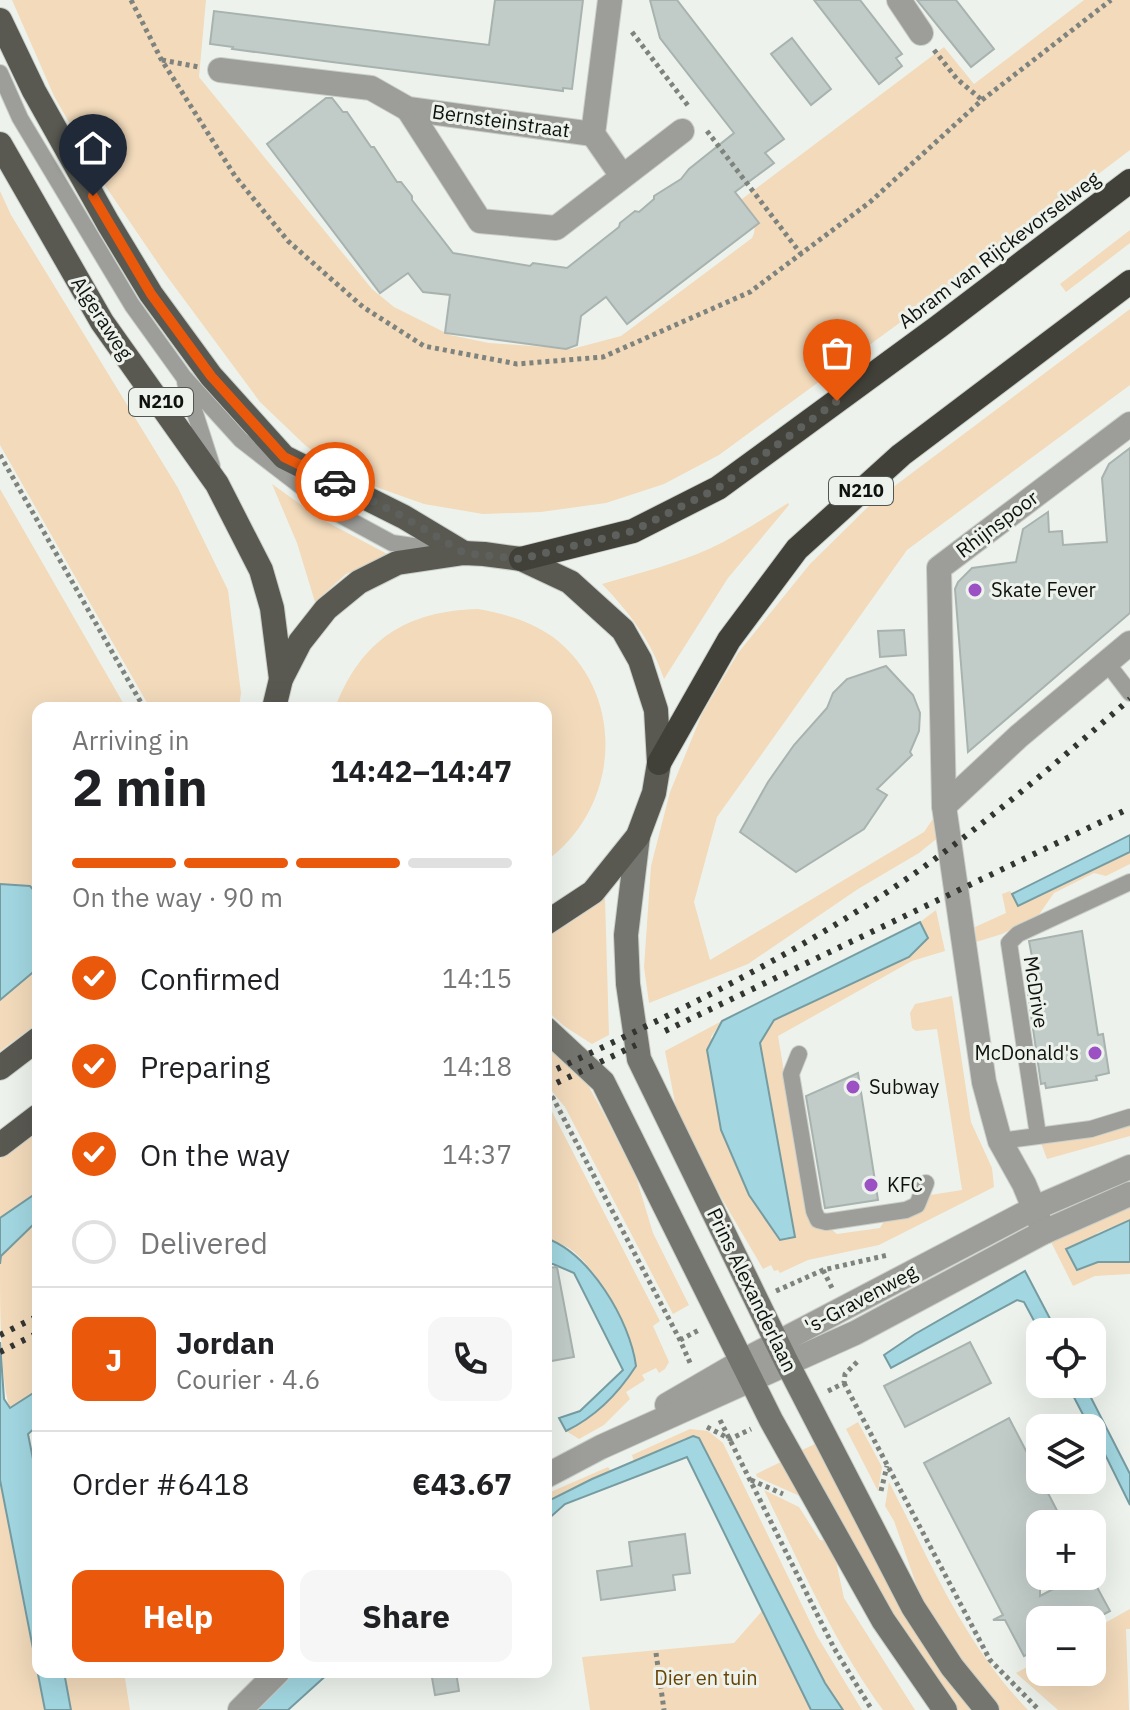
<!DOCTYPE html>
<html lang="en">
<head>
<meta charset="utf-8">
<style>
  body { margin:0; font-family:"IBM Plex Sans",sans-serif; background:#f6f6f6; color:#202124; height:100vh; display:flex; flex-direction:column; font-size:30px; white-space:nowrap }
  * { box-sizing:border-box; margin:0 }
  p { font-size:26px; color:#757577 }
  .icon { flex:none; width:44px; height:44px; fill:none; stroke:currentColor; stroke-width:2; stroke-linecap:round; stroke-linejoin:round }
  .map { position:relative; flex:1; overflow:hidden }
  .side { position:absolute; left:32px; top:702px; width:520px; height:976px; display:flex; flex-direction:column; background:#fff; border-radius:16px; box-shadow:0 8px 32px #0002 }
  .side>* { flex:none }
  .controls { position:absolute; left:1026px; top:1318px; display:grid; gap:16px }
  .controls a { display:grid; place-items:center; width:80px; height:80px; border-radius:16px; background:#fff; box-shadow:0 8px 32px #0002; font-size:40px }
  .pin { position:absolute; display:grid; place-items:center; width:68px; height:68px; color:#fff; margin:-82px -34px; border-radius:50% 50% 50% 0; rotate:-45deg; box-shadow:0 0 8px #0007 }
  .pin .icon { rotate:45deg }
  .courier { position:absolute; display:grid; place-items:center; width:80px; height:80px; margin:-40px; border:6px solid #ea580c; border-radius:50%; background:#fff; color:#222; box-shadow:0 2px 10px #0007 }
  .summary em { font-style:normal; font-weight:700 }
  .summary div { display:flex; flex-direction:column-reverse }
  .summary { display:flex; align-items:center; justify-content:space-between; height:136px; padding:0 40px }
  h1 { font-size:52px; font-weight:700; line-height:60px }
  .bar { display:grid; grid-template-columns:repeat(4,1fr); gap:12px 8px; align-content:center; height:96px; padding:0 40px }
  .bar i { height:10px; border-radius:6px; background:#e0e0e0 }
  .bar .active { background:#ea580c }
  .bar p { grid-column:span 4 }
  .line { display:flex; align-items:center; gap:20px; padding:0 40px; border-top:2px solid #e0e0e0 }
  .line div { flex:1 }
  .round { display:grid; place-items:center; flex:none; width:84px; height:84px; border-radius:16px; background:#f6f6f6 }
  ol { padding:0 40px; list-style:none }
  li { display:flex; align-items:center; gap:24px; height:88px }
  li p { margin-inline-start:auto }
  li .icon { padding:8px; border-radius:50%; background:#ea580c; color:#fff; stroke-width:4 }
  li:last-child { color:#757577 }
  li i { width:44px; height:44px; border:4px solid #e0e0e0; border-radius:50% }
  .cta { display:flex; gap:16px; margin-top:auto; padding:16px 40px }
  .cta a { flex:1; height:92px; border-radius:16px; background:#ea580c; color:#fff; font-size:32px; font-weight:700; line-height:92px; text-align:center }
  .cta a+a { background:#f6f6f6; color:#202124 }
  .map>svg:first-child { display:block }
  .green { fill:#f2dabb }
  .water { fill:#a2d7e1; stroke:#769ca2; stroke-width:2 }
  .building { fill:#c1ccc9; stroke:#a8b3b0; stroke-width:2 }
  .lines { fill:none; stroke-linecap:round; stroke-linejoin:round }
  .lane-casing { stroke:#c9cfc8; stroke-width:18 }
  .street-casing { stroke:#c9cfc8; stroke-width:26 }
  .secondary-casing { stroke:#c9cfc8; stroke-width:26 }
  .primary-casing { stroke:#c9cfc8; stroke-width:26 }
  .highway-casing { stroke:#c9cfc8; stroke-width:26 }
  .path { stroke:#7f837e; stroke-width:5; stroke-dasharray:4 4; stroke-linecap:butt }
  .lane { stroke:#9d9d99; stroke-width:16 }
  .street { stroke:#9d9d99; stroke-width:24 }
  .secondary { stroke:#75756f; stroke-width:24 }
  .primary { stroke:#595952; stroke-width:24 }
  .highway { stroke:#414139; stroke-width:24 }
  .rail { stroke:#333532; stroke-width:6; stroke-dasharray:4 8; stroke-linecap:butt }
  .done { stroke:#5d605c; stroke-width:8; stroke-dasharray:0 14.4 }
  .route { stroke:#ea580c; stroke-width:10 }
  .poi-dot { fill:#9b50c3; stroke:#edf3ec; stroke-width:3 }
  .labels { text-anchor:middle; stroke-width:6; stroke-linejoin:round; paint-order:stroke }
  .shield { fill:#edf3ec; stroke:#525551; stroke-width:2 }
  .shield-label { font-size:18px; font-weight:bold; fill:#0f110e }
  .street-label { font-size:20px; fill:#0f110e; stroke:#edf3ec }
  .poi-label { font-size:20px; fill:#0f110e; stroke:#edf3ec; text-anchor:start }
  .park-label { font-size:20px; fill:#694405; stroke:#edf3ec }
</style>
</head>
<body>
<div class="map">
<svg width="1130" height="1710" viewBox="0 0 1130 1710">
  <rect width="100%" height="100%" fill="#edf3ec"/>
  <g class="green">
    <path d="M12,0h194l-7,77 173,212 22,18 56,28 39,8 83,6 49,-13 131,-98c8,-16 -4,-24 -14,-36l206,-155 30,37 110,-84h46v150l-154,117 -257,188 -55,29 -58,19 -65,9 -58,2 -59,-10 -65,-23 -53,-35 -46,-44 -94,-127 -62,-91 -50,-88z"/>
    <polygon points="0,191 11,215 178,488 228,590 241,693 239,708 150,708 0,445"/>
    <polygon points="1130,230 1130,243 1066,292 1060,284"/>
    <polygon points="1130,309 1130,385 907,550 717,817 694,902 710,960 924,832 943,804 945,832 919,853 858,889 748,964 649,1003 644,967 651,866 670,792 702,714 738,653 810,564 872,503"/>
    <polygon points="272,484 321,519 391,556 346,574 315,602 297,543"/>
    <polygon points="0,489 126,708 38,708 38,895 30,886 0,884"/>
    <path d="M788,503l1,2 -61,73 -64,101c-12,-37 -35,-67 -62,-95 37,-11 74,-20 109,-36 27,-13 52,-29 77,-45z"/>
    <path d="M478,609c27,5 52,12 75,28 75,57 67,171 -7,224v-153h-211c26,-68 71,-97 143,-99z"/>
    <polygon points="1130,852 1130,864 1106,876 1094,873 1054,893 1038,916 1002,934 976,942 975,927 1006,913 1002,894 1010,891 1019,906"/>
    <polygon points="605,898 609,1035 592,1044 564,1026 546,1010 546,934 568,924"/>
    <polygon points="936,910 945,951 912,961 778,1036 809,1221 818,1229 829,1227 837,1234 880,1228 886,1218 920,1213 930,1195 962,1190 937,1029 916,1031 912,1028 910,1013 915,1004 952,996 971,1122 992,1168 994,1187 879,1245 808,1260 780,1273 778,1270 774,1271 771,1265 763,1269 701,1163 678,1118 665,1051 722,1021 711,1037 749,1195 779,1240 795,1237 760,1043 774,1020 801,1008 928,938 920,922"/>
    <polygon points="38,968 38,1023 0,1051 0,1000"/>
    <polygon points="546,1040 588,1085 605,1116 636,1177 653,1233 689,1305 673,1314 565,1107 546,1084"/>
    <path d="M546,1100l114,221 -7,5 16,36 -4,7 -6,4 -3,-5 -14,7 3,5 -19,12 4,7 -26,26 -25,14 -13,-8c30,-14 52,-38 70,-65 -4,-34 -38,-98 -67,-118 -7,-4 -16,-7 -23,-10z"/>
    <polygon points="1130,1126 1130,1136 1047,1159 1041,1143 1087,1137"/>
    <polygon points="38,1132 38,1192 0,1218 0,1159"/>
    <polygon points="1130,1205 1130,1220 1097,1233 1077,1269 1098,1262 1130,1262 1130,1274 1095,1276 1073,1286 1051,1242"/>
    <path d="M38,1220v170l-28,18c-10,-24 -10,-111 -10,-144l1,-8z"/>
    <polygon points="858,1422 882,1467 878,1491 846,1429"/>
    <polygon points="690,1429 708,1431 723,1443 817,1636 862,1710 843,1710 825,1683 699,1438 685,1438 634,1462 632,1455"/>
    <polygon points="819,1442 973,1710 956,1710 917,1655 798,1452"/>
    <polygon points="783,1461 802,1497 757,1477 756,1474"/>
    <polygon points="608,1467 612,1472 546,1502 546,1494"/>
    <polygon points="0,1480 1,1482 45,1710 0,1710"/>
    <path d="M889,1482c41,79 76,163 139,228h-30l-8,-8 -67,-98 -29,-83 -9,-15z"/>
    <path d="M764,1490l35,17 21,33 8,1 6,11 10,46 71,112h-32c-49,-67 -83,-146 -119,-220z"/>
    <polygon points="1130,1609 1130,1629 1126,1629 1129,1710 1058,1710 1016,1673 1040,1660 1040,1672 1092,1672 1092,1630"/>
    <polygon points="762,1611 811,1710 590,1710 582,1657 734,1643"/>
    <polygon points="64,1672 124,1672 130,1710 71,1710"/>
  </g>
  <g class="water">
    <polygon points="1130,835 1130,852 1018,906 1012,894"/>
    <polygon points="0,884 30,886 38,895 38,968 0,1000"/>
    <polygon points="920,922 928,938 909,957 774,1020 760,1043 795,1237 780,1240 749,1195 721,1130 707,1050 722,1021"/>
    <polygon points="38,1192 38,1220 1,1256 0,1264 0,1218"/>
    <polygon points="1130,1220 1130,1262 1098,1262 1077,1270 1066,1249"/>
    <path d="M546,1238c44,16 84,82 90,128 -18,28 -39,50 -70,65l-7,-13 21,-7 43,-41 -49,-97 -21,-9h-7z"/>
    <polygon points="1025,1271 1057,1332 1040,1332 1024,1302 1017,1300 891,1368 884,1355 915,1334"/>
    <polygon points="0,1342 4,1399 10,1408 38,1390 38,1425 28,1434 38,1484 38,1672 64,1672 71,1710 45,1710 0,1480"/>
    <polygon points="1067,1384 1084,1384 1130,1474 1130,1505 1092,1428 1090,1428"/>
    <polygon points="693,1436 699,1438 825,1683 843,1710 811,1710 687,1457 565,1504 546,1521 546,1502 592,1479"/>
    <polygon points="294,1672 330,1672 288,1710 256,1710"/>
  </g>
  <g class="building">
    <polygon points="495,0 583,0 572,89 563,88 563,91 332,62 232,49 233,47 210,44 214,11 489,45"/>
    <polygon points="650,0 677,0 784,139 765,153 774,163 735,192 759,223 627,324 606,297 581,316 577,345 566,349 445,333 450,295 423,292 408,273 380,293 267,144 326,98 332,98 343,112 347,112 371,147 374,147 397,182 401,182 412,196 412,200 453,253 530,266 533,263 567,268 619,227 620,223 635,211 639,212 654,199 654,196 681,179 689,169 734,133 660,38"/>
    <polygon points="814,0 860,0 902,54 896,58 902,66 879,84"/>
    <polygon points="917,0 956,0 994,49 971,67"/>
    <polygon points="792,38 831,89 811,105 771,54"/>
    <polygon points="1130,448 1130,613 968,752 955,589 958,582 972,568 1016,562 1023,529 1048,512 1049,532 1062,531 1063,545 1107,542 1102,478 1109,464"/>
    <polygon points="904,630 906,655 880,657 878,631"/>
    <polygon points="886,666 913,695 920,713 919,731 910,752 912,755 877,789 887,795 864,829 796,872 740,832 768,782 794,745 827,708 833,693 847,679"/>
    <polygon points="1082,931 1098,1035 1103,1034 1109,1073 1096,1076 1097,1080 1046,1088 1045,1083 1041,1084 1026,980 1036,978 1029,941"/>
    <polygon points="858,1073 878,1200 825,1208 806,1096"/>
    <polygon points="557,1267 574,1357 546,1362 546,1268"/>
    <polygon points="970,1342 991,1383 905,1427 884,1386"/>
    <polygon points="1009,1418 1064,1524 1040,1524 1040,1596 1078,1576 1091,1576 1110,1611 1093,1620 1040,1620 1040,1647 1024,1656 1005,1620 993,1620 1003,1615 924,1463"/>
    <polygon points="685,1534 690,1573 673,1575 675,1590 601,1600 597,1571 632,1566 629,1542"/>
    <polygon points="431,1672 456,1672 459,1691 435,1695"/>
  </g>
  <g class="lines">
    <g class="lane-casing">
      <g id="lane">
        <polyline points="0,73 20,118 132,305 183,376 241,440 333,511 392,543 442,550"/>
        <polyline points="185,382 212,466"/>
        <polyline points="1107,663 1130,693"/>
        <polyline points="799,1054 791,1074 814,1211 818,1220 826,1222 906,1210 917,1205 926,1183"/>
        <polyline points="1038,1135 1009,943 1018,934 1130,882"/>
        <polyline points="1000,1141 1091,1129 1130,1117"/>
      </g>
    </g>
    <g class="street-casing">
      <g id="street">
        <polyline points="610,0 593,134 622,176"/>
        <polyline points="899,0 921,33"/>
        <polyline points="220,70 371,88 408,109 593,134"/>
        <polyline points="408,109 480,221 556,228 682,131"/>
        <polyline points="944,806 1019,736 1130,643"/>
        <polyline points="1044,1232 1024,1184 1000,1141 984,1082 944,806 939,568 1130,424"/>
        <polyline points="667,1405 741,1362 1035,1208 1130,1167"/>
        <polyline points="546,1476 601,1447 855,1333 1044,1232 1130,1194"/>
        <polyline points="240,1710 278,1672"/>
      </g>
    </g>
    <g class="secondary-casing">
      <g id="secondary">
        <polyline points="638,836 626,935 628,984 639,1059 787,1363 913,1607 952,1667 987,1710"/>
        <polyline points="546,1029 603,1082 771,1420 883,1620 945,1710"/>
      </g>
    </g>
    <g class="primary-casing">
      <g id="primary">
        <polyline points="0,20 34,91 108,223 151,294 211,376 284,457 404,517 464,553"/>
        <polyline points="0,144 102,322 217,484 261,570 272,608 281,679"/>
        <polyline points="274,708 281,679 300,642 326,609 359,582 397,563 464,553 484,554 521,559 570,582 623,630 640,660 656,710 659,763 654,793 638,836 593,892 546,923"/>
        <polyline points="0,1068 38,1039"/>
        <polyline points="0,1145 38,1116"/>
      </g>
    </g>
    <g class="highway-casing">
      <g id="highway">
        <polyline points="521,559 633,531 718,488 938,327 1130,181"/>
        <polyline points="659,763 729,640 797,549 901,455 1130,282"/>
      </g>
    </g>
    <g class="path">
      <polyline points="131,0 161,59 235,176 288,241 363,307 424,346 517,364 603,357 750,292 870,202 982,100 1111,0"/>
      <polyline points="632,32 689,107"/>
      <polyline points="934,50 957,79 982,100"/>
      <polyline points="162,60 199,67"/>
      <polyline points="707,131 801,254"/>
      <polyline points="0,455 144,708"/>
      <polyline points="546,1091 553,1098 680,1340 691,1365"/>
      <polyline points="823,1270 832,1288"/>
      <polyline points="776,1291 823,1270 888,1255"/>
      <polyline points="680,1340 699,1330"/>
      <polyline points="844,1383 990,1660 1039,1710"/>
      <polyline points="828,1391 844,1383 845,1374 859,1360"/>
      <polyline points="720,1420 834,1648 872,1710"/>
      <polyline points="707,1427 730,1439 751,1429"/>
      <polyline points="751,1480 783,1494"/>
      <polyline points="881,1491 887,1466"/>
      <polyline points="656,1653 664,1710"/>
    </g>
    <use href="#lane" class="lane"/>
    <use href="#street" class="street"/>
    <use href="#secondary" class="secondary"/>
    <use href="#primary" class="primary"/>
    <use href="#highway" class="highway"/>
    <g class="rail">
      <polyline points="665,1031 1130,808"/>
      <path d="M546,1074c113,-53 227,-108 332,-176 90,-58 171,-129 252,-199"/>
      <polyline points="546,1088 636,1045"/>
      <polyline points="0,1335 38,1316"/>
      <polyline points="0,1352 38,1333"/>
    </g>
  </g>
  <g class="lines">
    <polyline class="done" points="335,482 404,517 464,553 521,559 633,531 718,488 837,401"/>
    <polyline class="route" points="93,196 151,294 211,376 284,457 335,482"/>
  </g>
  <g class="poi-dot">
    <circle cx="975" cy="590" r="8"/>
    <circle cx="1095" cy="1053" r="8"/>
    <circle cx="853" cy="1087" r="8"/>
    <circle cx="871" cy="1185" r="8"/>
  </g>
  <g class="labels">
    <g class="shield">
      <rect x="129" y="388" width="64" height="28" rx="6"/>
      <rect x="829" y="477" width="64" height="28" rx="6"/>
    </g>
    <g class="shield-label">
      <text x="161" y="408">N210</text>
      <text x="861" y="497">N210</text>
    </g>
    <g class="street-label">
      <text transform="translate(501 121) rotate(8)" y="7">Bernsteinstraat</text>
      <text transform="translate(999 250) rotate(-37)" y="7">Abram van Rijckevorselweg</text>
      <text transform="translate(102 318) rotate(57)" y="7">Algeraweg</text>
      <text transform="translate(997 524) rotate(-37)" y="7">Rhijnspoor</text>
      <text transform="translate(1036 992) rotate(81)" y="7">McDrive</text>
      <text transform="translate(752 1290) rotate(64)" y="7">Prins Alexanderlaan</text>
      <text transform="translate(861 1299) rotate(-28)" y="7">'s-Gravenweg</text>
    </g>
    <g class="poi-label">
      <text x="991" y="597">Skate Fever</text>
      <text x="1079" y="1060" text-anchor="end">McDonald's</text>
      <text x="869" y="1094">Subway</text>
      <text x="887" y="1192">KFC</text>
    </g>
    <g class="park-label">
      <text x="706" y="1685">Dier en tuin</text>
    </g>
  </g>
</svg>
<div class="controls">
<a><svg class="icon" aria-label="locate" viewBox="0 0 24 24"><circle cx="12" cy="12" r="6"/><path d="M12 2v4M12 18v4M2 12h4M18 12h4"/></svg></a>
<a><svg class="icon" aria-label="layers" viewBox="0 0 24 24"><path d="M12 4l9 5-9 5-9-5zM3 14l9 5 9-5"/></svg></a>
<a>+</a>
<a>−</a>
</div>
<div class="pin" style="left:837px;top:401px;background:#ea580c"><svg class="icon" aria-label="bag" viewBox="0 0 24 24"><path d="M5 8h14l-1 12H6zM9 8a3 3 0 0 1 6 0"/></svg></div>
<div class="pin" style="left:93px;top:196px;background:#1f2937"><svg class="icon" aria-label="home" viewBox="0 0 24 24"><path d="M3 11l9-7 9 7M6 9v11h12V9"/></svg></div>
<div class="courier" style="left:335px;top:482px"><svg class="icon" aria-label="car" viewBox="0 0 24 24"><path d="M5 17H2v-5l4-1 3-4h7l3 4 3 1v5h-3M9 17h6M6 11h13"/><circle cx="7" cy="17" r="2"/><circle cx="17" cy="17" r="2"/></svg></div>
<section class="side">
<div class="summary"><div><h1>2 min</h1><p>Arriving in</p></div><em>14:42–14:47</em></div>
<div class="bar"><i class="active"></i><i class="active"></i><i class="active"></i><i></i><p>On the way · 90 m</p></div>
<ol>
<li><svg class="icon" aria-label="check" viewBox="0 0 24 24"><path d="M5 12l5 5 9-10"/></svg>Confirmed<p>14:15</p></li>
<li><svg class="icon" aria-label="check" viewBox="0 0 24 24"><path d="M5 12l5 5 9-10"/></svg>Preparing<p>14:18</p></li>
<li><svg class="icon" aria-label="check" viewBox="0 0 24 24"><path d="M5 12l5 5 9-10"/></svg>On the way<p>14:37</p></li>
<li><i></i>Delivered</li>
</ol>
<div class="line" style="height:144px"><b class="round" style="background:#ea580c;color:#fff">J</b><div><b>Jordan</b><p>Courier · 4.6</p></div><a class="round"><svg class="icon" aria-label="phone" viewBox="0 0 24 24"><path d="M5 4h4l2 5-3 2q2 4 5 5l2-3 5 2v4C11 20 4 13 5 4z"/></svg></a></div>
<div class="line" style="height:104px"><div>Order #6418</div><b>€43.67</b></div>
<div class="cta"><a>Help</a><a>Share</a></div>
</section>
</div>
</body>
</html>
